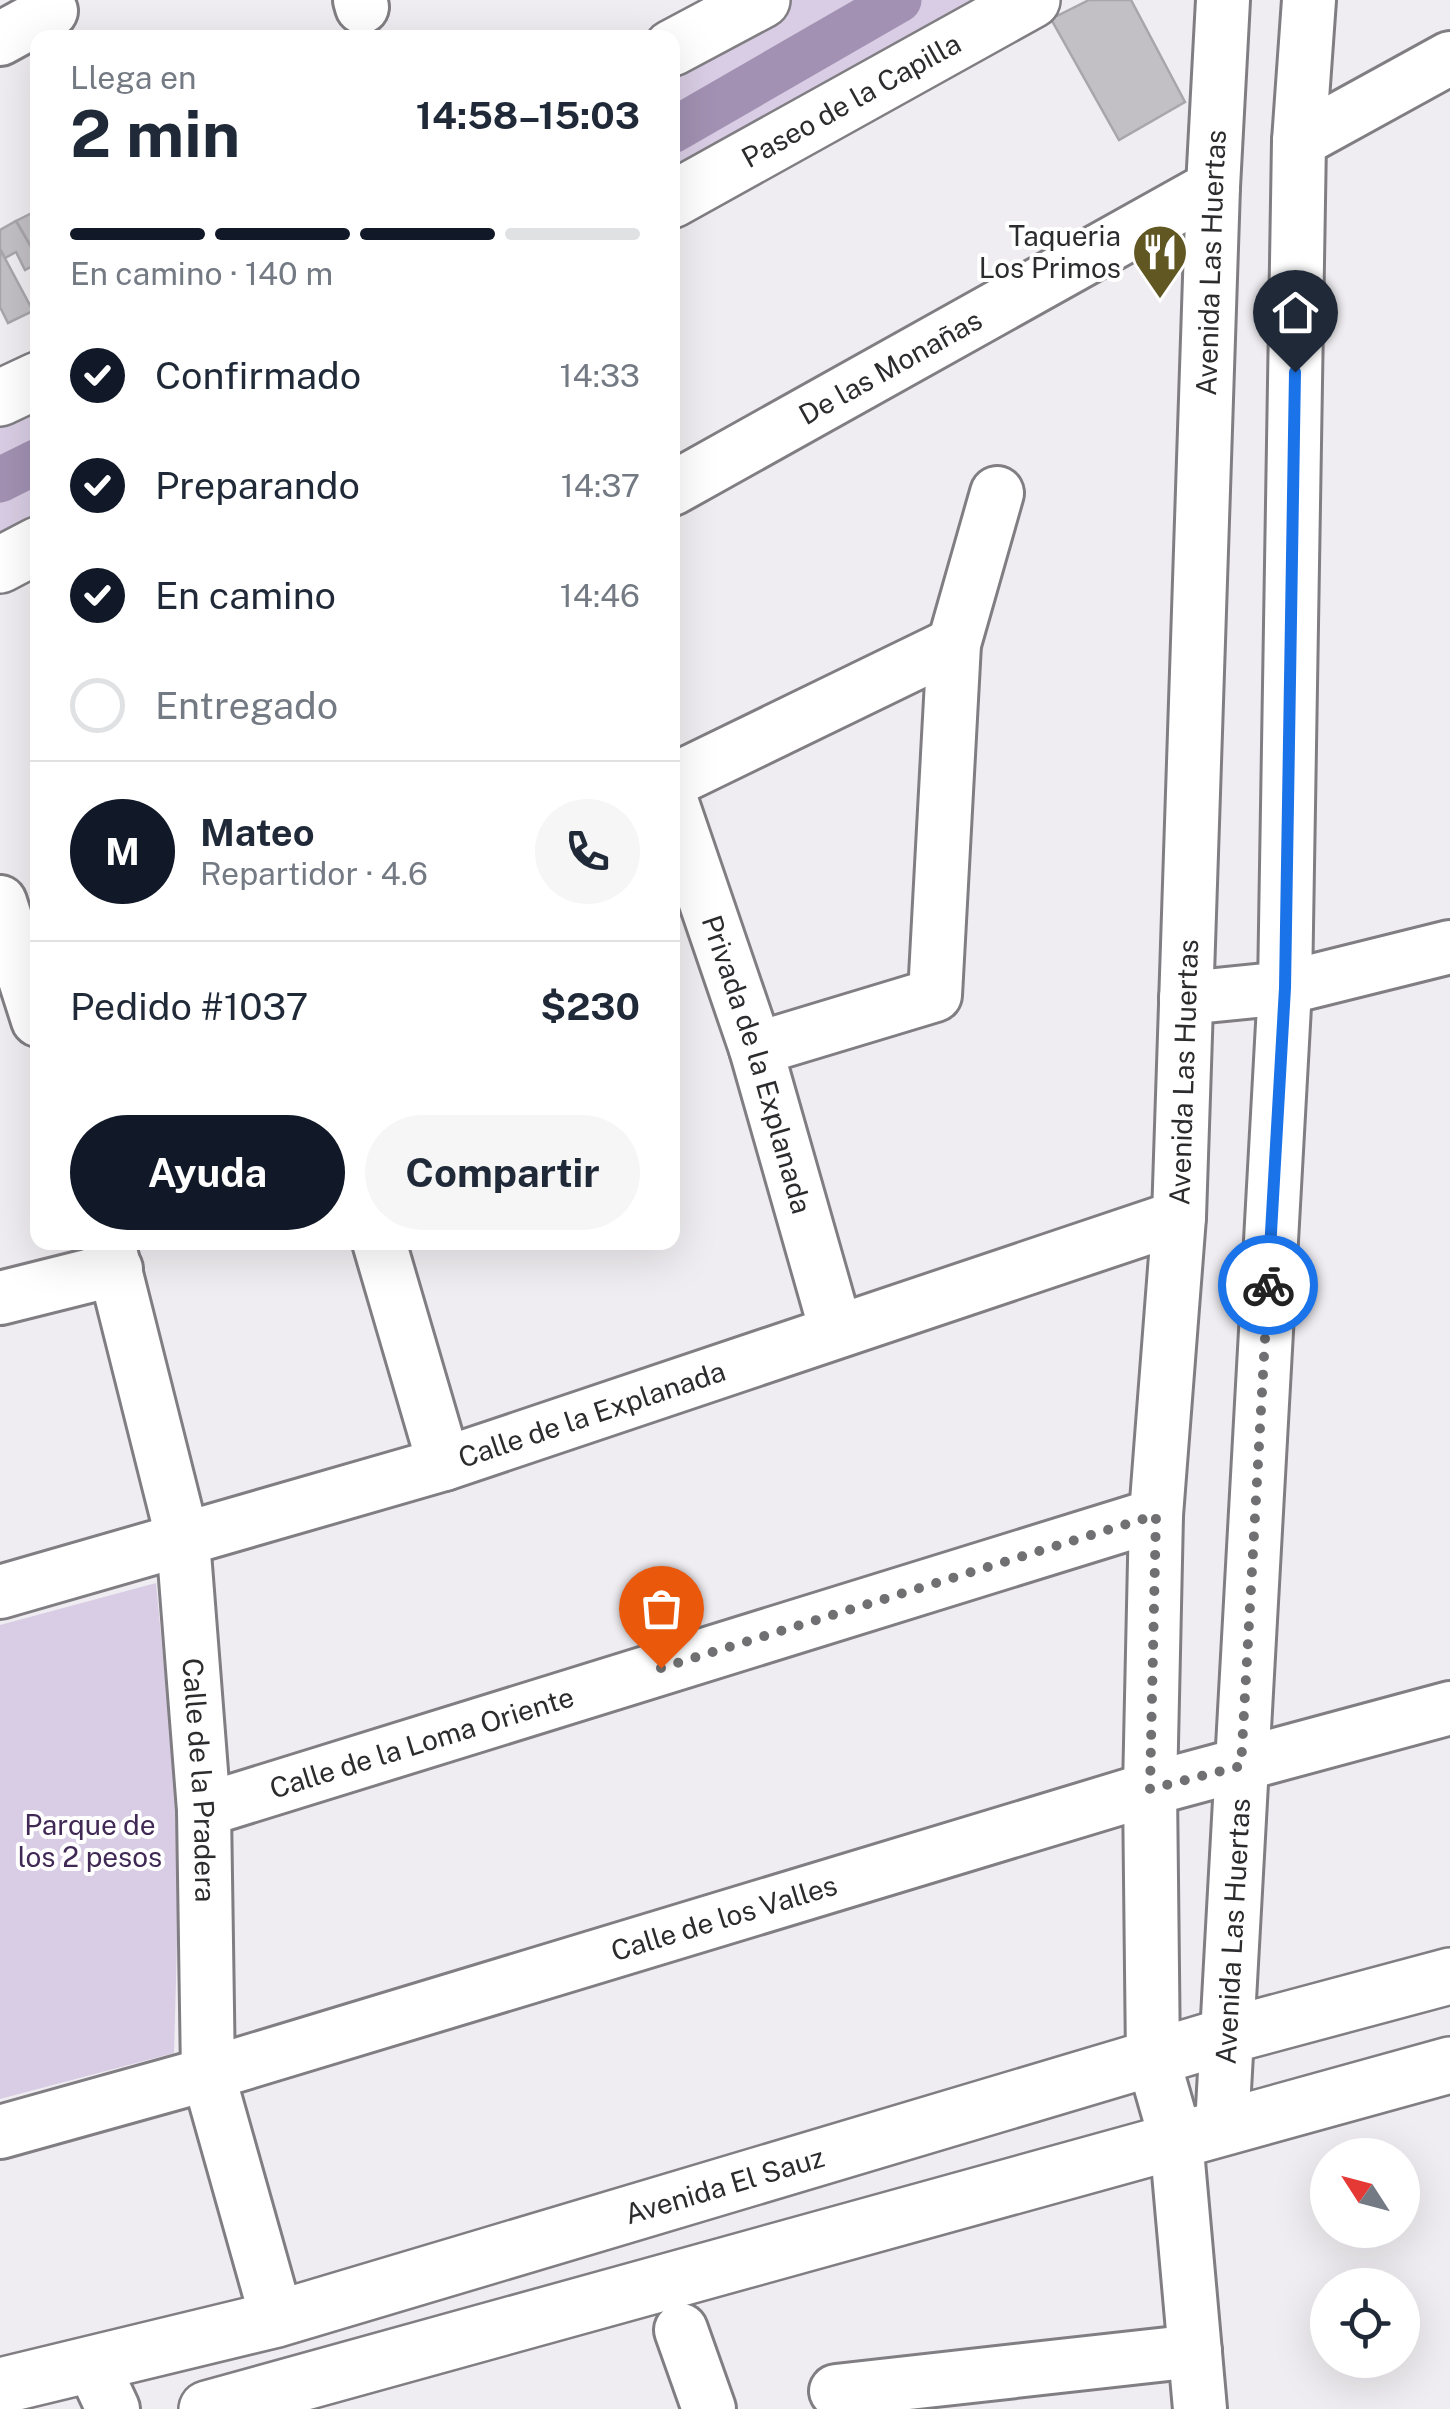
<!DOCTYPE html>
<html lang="es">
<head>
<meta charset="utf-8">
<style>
  body { margin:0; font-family:"Public Sans",sans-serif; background:#f6f6f7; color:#1f2937; height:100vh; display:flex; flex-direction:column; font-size:38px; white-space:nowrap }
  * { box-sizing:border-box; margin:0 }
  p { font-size:32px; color:#747a83 }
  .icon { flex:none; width:55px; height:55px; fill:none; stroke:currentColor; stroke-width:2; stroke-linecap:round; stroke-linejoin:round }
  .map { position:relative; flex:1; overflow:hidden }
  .details { position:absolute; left:30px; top:30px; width:650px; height:1220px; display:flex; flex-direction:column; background:#fff; border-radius:20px; box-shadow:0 10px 40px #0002 }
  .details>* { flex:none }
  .needle { width:65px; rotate:306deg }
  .fabs { position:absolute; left:1310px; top:2138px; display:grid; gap:20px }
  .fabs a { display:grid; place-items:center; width:110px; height:110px; border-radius:50%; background:#fff; box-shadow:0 10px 40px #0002; font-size:50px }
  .pin { position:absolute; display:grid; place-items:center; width:85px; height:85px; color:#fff; margin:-102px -42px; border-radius:50% 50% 50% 0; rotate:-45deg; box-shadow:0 0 10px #0007 }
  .pin .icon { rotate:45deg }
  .courier { position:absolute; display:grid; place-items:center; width:100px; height:100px; margin:-50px; border:8px solid #1a73e8; border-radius:50%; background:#fff; color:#222; box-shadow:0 2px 12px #0007 }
  .head em { font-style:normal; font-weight:700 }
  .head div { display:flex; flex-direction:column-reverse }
  .head { display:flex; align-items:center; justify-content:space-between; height:170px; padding:0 40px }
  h1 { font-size:65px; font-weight:700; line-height:75px }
  .bar { display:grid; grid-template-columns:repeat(4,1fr); gap:15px 10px; align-content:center; height:120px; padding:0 40px }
  .bar i { height:12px; border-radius:8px; background:#e0e1e3 }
  .bar .on { background:#111827 }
  .bar p { grid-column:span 4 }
  .line { display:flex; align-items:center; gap:25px; padding:0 40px; border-top:2px solid #e0e1e3 }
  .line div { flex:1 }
  .round { display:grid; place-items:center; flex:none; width:105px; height:105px; border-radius:52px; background:#f6f6f7 }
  ol { padding:0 40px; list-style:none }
  li { display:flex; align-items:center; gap:30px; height:110px }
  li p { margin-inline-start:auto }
  li .icon { padding:10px; border-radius:50%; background:#111827; color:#fff; stroke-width:4 }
  li:last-child { color:#747a83 }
  li i { width:55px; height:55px; border:5px solid #e0e1e3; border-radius:50% }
  .primary-button { display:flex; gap:20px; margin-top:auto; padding:20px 40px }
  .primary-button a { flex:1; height:115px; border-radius:60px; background:#111827; color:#fff; font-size:40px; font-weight:700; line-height:115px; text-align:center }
  .primary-button a+a { background:#f6f6f7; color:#1f2937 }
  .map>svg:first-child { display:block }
  .green { fill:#d8cde4 }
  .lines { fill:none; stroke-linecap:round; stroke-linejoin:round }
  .canal { stroke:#a291b2; stroke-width:45 }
  .building { fill:#c2c0c4; stroke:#a8a6aa; stroke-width:2.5 }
  .minor-casing { stroke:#807e82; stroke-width:58 }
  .major-casing { stroke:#807e82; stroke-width:60 }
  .minor { stroke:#fff; stroke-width:52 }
  .major { stroke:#fff; stroke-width:55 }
  .done { stroke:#706f72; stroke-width:10; stroke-dasharray:0 18 }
  .route { stroke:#1a73e8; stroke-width:12 }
  .labels { text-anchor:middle; stroke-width:8; stroke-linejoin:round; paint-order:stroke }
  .street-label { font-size:28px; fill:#2c2b2d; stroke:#fff }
  .poi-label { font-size:28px; fill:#2c2b2d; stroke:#fff; text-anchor:end }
  .park-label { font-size:28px; fill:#412955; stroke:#fff }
</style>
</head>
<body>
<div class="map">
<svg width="1450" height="2409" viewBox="0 0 1450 2409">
  <rect width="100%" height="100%" fill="#efedf1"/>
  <g class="green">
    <polygon points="752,0 970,0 673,169 673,42"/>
    <polygon points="37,374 37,520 0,539 0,394"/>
    <polygon points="156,1583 180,1835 174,2053 0,2099 0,1625"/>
  </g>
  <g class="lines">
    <g class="canal">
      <polyline points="672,131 899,0"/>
      <polyline points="0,480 38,461"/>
    </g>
  </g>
  <g class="building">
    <polygon points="1089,0 1131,0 1185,102 1119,140 1051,19"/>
    <polygon points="38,210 38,259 16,221"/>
    <polygon points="16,221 38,259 38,263 25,270 16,252 5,258 0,249 0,230"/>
    <polygon points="0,249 33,311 8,323 0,307"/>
  </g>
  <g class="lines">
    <g class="minor-casing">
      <g id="minor">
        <polyline points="360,0 362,7"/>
        <polyline points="0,39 51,11"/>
        <polyline points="1299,141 1450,58"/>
        <path id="s1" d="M672,489l541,-302"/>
        <polyline points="672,781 954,644"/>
        <path id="s2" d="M672,803l84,246 80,281"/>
        <polyline points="0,902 38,1020"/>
        <polyline points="1186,998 1285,988 1450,947"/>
        <polyline points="756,1049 935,995 954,644 997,493"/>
        <path id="s3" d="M108,1242l75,298 21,270 4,264 69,245"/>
        <polyline points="379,1242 444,1464"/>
        <polyline points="0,1298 116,1269"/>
        <path id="s4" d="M0,1592l444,-128 735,-247"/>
        <path id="s5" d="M204,1810l952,-295"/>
        <path id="s6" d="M1222,2126l63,-1138 14,-847 10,-141"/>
        <path id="s7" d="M0,2132l208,-58 942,-285 300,-81"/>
        <polyline points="681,2330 709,2409"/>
        <polyline points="92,2364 113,2409"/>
        <polyline points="836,2391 1195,2351"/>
        <path id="s8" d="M1200,2409l-24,-270 -23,-80 -3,-270 6,-274 23,-298 34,-1030 10,-187"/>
      </g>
    </g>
    <g class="major-casing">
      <g id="major">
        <polyline points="672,48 762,0"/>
        <path id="s9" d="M672,200l360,-200"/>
        <polyline points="0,398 38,380"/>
        <polyline points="0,565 38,545"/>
        <path id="s10" d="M0,2386l277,-67 949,-283 224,-60"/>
        <polyline points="207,2409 1450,2065"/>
      </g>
    </g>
    <use href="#minor" class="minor"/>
    <use href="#major" class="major"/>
  </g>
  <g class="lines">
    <polyline class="done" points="661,1668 1156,1515 1150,1789 1241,1766 1268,1285"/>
    <polyline class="route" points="1268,1285 1285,988 1295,372"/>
  </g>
  <defs>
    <g id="restaurant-pin" transform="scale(2.875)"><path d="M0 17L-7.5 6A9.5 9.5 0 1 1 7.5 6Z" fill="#615723" stroke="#fff"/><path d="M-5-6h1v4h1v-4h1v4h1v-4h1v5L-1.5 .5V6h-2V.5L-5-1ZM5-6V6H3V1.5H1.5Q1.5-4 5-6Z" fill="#fff"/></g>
  </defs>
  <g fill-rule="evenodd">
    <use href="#restaurant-pin" x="1160" y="252"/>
  </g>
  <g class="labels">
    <g class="street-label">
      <text dy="10" stroke="none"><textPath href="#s9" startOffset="205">Paseo de la Capilla</textPath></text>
      <text dy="10" stroke="none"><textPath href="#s8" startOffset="2152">Avenida Las Huertas</textPath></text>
      <text dy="10" stroke="none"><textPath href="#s1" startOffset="250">De las Monañas</textPath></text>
      <text dy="10" stroke="none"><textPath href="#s2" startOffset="275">Privada de la Explanada</textPath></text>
      <text dy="10" stroke="none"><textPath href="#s8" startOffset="1342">Avenida Las Huertas</textPath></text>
      <text dy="10" stroke="none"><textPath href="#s4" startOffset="618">Calle de la Explanada</textPath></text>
      <text dy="10" stroke="none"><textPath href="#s5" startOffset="228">Calle de la Loma Oriente</textPath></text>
      <text dy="10" stroke="none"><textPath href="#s3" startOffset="548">Calle de la Pradera</textPath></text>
      <text dy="10" stroke="none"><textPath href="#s7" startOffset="755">Calle de los Valles</textPath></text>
      <text dy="10" stroke="none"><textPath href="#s6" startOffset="195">Avenida Las Huertas</textPath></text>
      <text dy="10" stroke="none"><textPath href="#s10" startOffset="752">Avenida El Sauz</textPath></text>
    </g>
    <g class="poi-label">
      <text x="1121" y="246">Taqueria<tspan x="1121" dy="32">Los Primos</tspan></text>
    </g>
    <g class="park-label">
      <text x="90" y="1835">Parque de<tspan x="90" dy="32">los 2 pesos</tspan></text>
    </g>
  </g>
</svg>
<div class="fabs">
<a><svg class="needle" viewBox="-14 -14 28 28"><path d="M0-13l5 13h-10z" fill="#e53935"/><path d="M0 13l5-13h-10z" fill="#747a83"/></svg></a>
<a><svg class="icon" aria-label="locate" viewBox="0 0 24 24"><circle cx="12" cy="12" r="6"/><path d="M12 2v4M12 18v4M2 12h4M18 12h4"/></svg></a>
</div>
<div class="pin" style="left:661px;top:1668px;background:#ea580c"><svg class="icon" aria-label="bag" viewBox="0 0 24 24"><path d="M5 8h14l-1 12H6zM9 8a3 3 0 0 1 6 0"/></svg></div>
<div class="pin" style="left:1295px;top:372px;background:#1f2937"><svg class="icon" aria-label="home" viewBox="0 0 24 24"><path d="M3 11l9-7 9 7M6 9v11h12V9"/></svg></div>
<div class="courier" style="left:1268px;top:1285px"><svg class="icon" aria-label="bike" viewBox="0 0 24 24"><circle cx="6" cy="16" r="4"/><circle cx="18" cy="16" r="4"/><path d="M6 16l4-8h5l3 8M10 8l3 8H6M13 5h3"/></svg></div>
<section class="details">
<div class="head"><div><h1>2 min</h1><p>Llega en</p></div><em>14:58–15:03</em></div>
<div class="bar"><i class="on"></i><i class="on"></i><i class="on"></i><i></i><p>En camino · 140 m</p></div>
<ol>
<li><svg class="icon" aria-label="check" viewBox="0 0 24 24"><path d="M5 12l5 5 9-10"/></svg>Confirmado<p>14:33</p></li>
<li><svg class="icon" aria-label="check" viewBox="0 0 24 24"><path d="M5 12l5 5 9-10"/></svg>Preparando<p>14:37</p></li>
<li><svg class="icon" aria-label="check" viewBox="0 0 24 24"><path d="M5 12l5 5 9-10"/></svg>En camino<p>14:46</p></li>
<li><i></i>Entregado</li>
</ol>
<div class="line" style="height:180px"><b class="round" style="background:#111827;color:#fff">M</b><div><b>Mateo</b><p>Repartidor · 4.6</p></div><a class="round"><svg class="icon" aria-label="phone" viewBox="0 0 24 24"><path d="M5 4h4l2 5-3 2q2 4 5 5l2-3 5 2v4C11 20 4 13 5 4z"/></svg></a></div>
<div class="line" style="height:130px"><div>Pedido #1037</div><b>$230</b></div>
<div class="primary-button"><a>Ayuda</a><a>Compartir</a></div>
</section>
</div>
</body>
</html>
